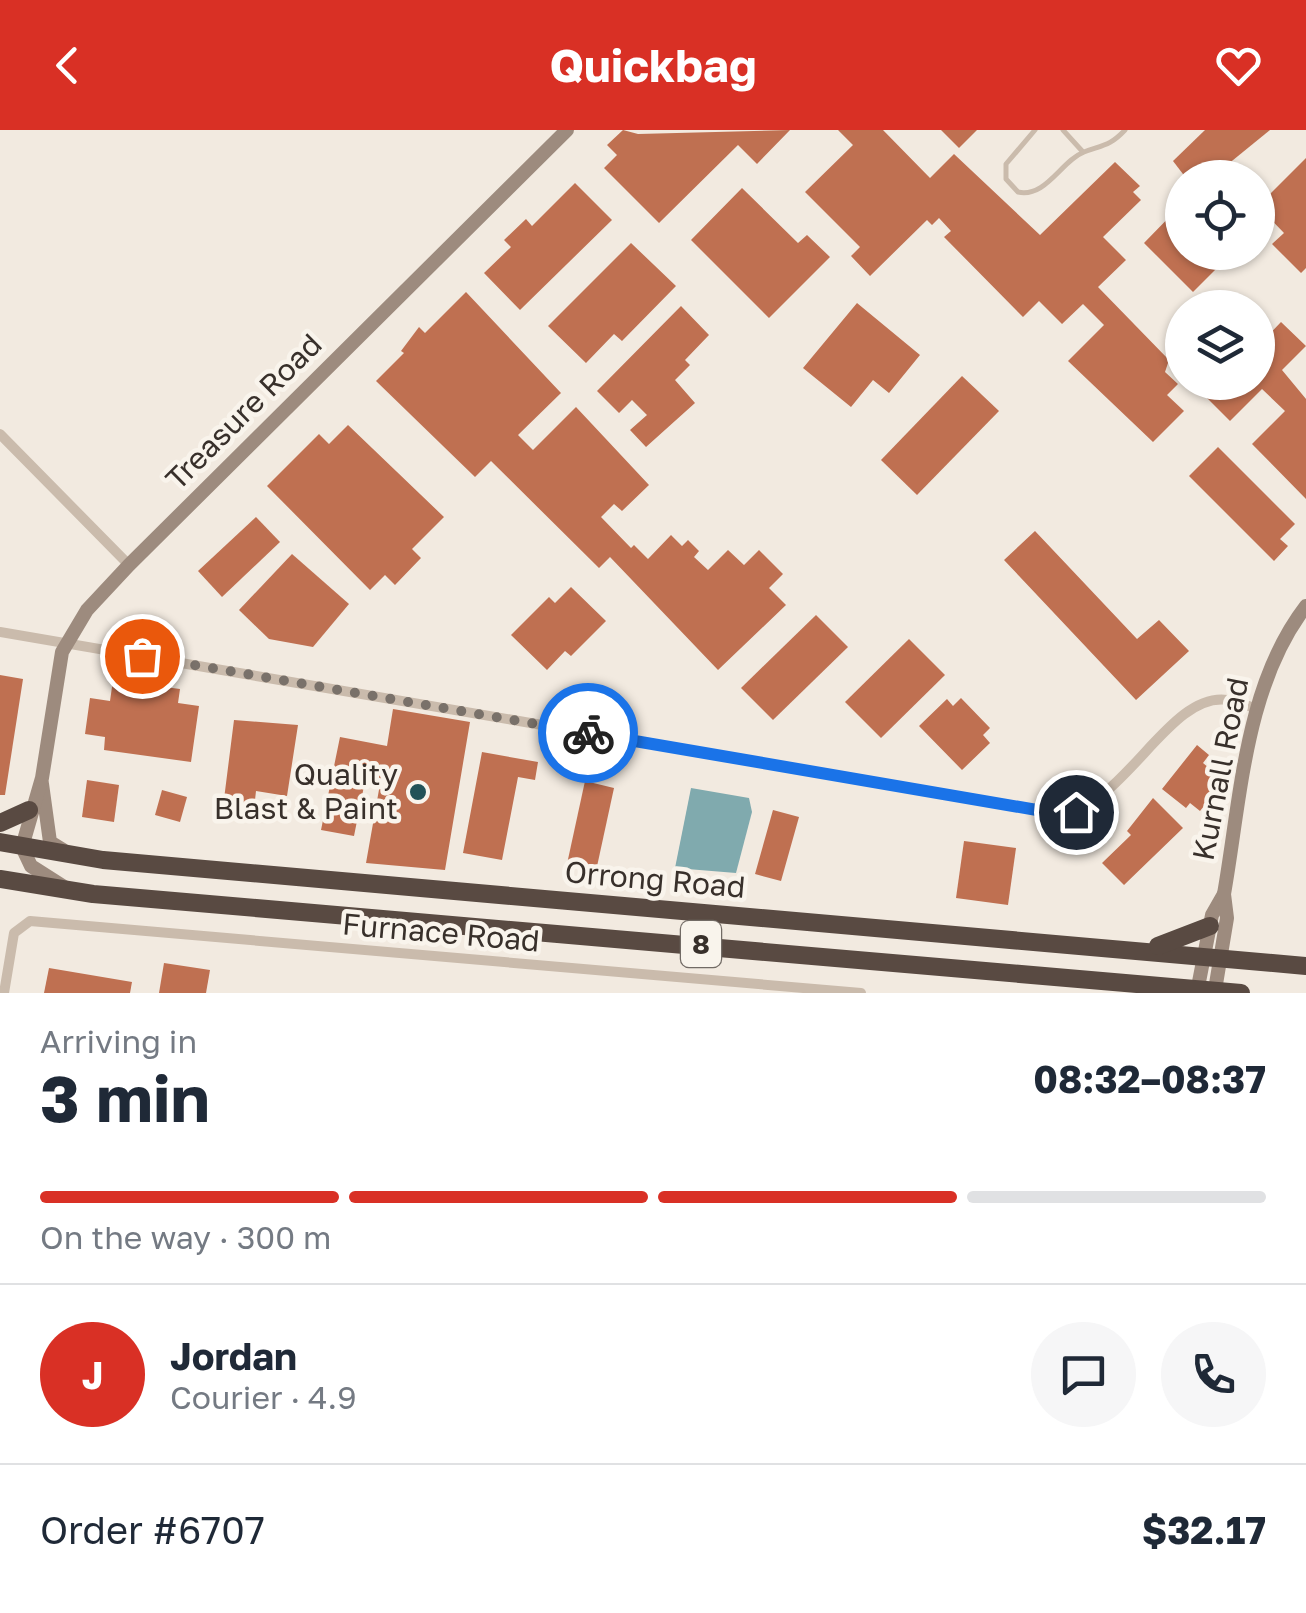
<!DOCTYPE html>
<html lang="en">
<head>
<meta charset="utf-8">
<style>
  body { margin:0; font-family:"Golos Text",sans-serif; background:#f6f6f7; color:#1f2937; height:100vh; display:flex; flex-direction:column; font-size:38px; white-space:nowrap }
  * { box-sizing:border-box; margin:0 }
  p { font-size:32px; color:#747a83 }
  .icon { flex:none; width:55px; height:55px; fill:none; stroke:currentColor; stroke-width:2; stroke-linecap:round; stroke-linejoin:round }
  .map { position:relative; height:863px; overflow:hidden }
  .details { display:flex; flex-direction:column; background:#fff; flex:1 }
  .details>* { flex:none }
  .controls { position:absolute; left:1165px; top:30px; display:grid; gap:20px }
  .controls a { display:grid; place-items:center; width:110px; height:110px; border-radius:50%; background:#fff; box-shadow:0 2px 8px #0004; font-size:50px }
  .pin { position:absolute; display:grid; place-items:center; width:85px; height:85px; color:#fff; margin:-42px; border:5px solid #fff; border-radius:50%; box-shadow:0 2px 10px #0007 }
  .courier { position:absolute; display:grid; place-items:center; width:100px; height:100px; margin:-50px; border:8px solid #1a73e8; border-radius:50%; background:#fff; color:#222; box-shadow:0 2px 12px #0007 }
  .overview em { font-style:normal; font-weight:700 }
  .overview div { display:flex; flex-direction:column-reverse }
  .overview { display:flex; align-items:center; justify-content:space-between; height:170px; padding:0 40px }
  h1 { font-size:65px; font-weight:700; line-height:75px }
  .bar { display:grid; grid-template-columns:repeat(4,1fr); gap:15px 10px; align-content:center; height:120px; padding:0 40px }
  .bar i { height:12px; border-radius:8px; background:#e0e1e3 }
  .bar .on { background:#d93025 }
  .bar p { grid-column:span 4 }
  .line { display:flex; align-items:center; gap:25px; padding:0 40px; border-top:2px solid #e0e1e3 }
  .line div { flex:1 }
  .round { display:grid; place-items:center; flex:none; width:105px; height:105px; border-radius:52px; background:#f6f6f7 }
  header { display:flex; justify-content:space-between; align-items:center; height:130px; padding:0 40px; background:#d93025; color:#fff; font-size:45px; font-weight:700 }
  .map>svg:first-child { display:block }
  .water { fill:#80aaae }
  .building { fill:#bf7051 }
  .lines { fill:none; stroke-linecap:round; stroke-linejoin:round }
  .lane { stroke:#cabbac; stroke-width:5 }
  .street { stroke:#cabbac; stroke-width:10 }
  .secondary { stroke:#9d8b7e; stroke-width:14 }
  .highway { stroke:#594a42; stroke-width:18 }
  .done { stroke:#79716a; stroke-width:10; stroke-dasharray:0 18 }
  .route { stroke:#1a73e8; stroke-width:12 }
  .poi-dot { fill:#225258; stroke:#f9f4ec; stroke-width:4 }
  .labels { text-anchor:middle; stroke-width:9; stroke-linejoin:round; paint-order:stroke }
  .shield { fill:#f9f4ec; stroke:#726b65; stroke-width:2.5 }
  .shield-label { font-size:28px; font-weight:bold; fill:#38302b }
  .street-label { font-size:30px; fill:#38302b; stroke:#f9f4ec }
  .poi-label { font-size:30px; fill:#38302b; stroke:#f9f4ec; text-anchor:end }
</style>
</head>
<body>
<header><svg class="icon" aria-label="back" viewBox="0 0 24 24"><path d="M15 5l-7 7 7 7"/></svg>Quickbag<svg class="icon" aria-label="heart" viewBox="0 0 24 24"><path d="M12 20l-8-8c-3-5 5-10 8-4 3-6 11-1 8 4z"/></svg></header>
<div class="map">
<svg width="1306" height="863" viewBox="0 0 1306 863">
  <rect width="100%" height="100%" fill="#f2eae0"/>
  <polygon class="water" points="691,658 749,668 752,682 736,743 675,738"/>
  <g class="building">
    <polygon points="623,0 638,4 790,0 757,34 738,15 659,93 604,38 617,25 607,15"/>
    <polygon points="838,0 883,0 930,48 954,24 1040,105 1115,32 1140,56 1133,62 1141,70 1103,107 1126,130 1098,157 1169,230 1165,242 1178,254 1167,265 1184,281 1153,312 1068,231 1104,195 1083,174 1062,194 1039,171 1023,187 944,107 951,101 939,88 932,95 927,90 870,146 851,126 860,117 805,62 853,15"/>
    <polygon points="941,0 977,0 959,18"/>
    <polygon points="1205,0 1270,0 1211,48 1186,48 1173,31"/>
    <polygon points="1306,28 1306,138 1301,143 1272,114 1284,103 1258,76"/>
    <polygon points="575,53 612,90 520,180 484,143 511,117 504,110 526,89 532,96"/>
    <polygon points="742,58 798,113 807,105 830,127 769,188 691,110"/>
    <polygon points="1182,74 1182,122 1233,122 1193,162 1144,113"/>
    <polygon points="631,113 676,156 622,211 614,204 586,233 548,196"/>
    <polygon points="466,162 561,263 518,305 533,320 576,277 649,355 622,381 614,374 601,387 631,418 634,415 648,429 671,405 682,416 688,410 699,421 694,427 708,440 728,420 744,435 759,420 783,444 769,458 786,475 718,540 610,427 599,438 491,331 475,347 376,251 404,223 401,221 419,197 425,203"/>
    <polygon points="857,173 920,225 889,263 873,250 851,277 803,238"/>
    <polygon points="681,176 709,205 685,230 690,235 675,250 695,273 646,317 630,300 647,285 632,270 619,283 597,261"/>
    <polygon points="1281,192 1306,216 1282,240 1306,269 1306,369 1252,314 1285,281 1262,259 1230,291 1206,267 1221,252 1258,252 1258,216"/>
    <polygon points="962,246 999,281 917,365 881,330"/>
    <polygon points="348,295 444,387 412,419 421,428 395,455 385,445 370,460 267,356 319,304 329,314"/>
    <polygon points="1218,317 1295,394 1280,409 1288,416 1274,431 1189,346"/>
    <polygon points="256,387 280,412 222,467 198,441"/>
    <polygon points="1035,401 1137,509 1159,490 1189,521 1136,570 1004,430"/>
    <polygon points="292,424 349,474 313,517 269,509 239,480"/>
    <polygon points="571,457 606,491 571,526 565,521 547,540 511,505 549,467 555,473"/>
    <polygon points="816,485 848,517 773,590 741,558"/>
    <polygon points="909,509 945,545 881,608 845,572"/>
    <polygon points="0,545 23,549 5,665 0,665"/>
    <polygon points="113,550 180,559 178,573 199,576 191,632 104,620 105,607 85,604 90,568 110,571"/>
    <polygon points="961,568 990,598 983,605 990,613 962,640 919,596 947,569 953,576"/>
    <polygon points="393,579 470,592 445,740 366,733 380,654 365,651 354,706 321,700 340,607 387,616"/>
    <polygon points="234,590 298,595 287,666 256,661 253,688 222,685"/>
    <polygon points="1197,615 1209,625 1203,633 1215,643 1209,650 1219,657 1200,681 1190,673 1186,678 1162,659"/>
    <polygon points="482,622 538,632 535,650 518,647 502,730 463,723"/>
    <polygon points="87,650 119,655 114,692 82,687"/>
    <polygon points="585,651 614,658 596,741 567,734"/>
    <polygon points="162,660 187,667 180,692 155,685"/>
    <polygon points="1153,668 1183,698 1124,755 1102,733 1131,705 1127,701"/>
    <polygon points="773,680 799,687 781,751 755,744"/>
    <polygon points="964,711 1016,718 1008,775 956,768"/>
    <polygon points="164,833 210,840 206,863 159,863"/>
    <polygon points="49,838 132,852 130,863 44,863"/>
  </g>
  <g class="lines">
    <g class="lane">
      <path d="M1035,0l-29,34v15l12,13c28,6 43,-31 66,-40 19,-7 26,-6 41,-22"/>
      <polyline points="1063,0 1083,22"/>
    </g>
    <g class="street">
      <polyline points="0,304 129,435"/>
      <path d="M0,502l1061,182c64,-8 108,-122 166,-114 10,1 21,6 30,9"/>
      <polyline points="4,863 14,803 30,791 861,863"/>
    </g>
    <g class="secondary">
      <polyline points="42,654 50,712 63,720"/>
      <polyline points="64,757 31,736 22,717 42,648 62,522 87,480 129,435 567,0"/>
      <polyline points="1198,857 1212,785 1224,764"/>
      <path d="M1215,860l12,-72 -3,-24c17,-97 21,-209 82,-288"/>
    </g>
    <g class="highway">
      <polyline points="0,693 29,680"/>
      <polyline points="0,712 103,730 1306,836"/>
      <polyline points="0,749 93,764 1241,863"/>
      <polyline points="1158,816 1210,796"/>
    </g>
  </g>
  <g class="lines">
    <polyline class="done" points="142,526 588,603"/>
    <polyline class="route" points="588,603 1060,684 1076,682"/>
  </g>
  <circle class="poi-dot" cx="418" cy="662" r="10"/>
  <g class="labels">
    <rect class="shield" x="681" y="791" width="40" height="46" rx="8"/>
    <g class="shield-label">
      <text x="701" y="824">8</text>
    </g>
    <g class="street-label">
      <text transform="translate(244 282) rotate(-45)" y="10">Treasure Road</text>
      <text transform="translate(1221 639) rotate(-79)" y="10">Kurnall Road</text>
      <text transform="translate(655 750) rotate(5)" y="10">Orrong Road</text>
      <text transform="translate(441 803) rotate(5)" y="10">Furnace Road</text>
    </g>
    <g class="poi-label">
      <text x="398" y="655">Quality<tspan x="398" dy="34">Blast &amp; Paint</tspan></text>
    </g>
  </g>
</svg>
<div class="controls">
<a><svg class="icon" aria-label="locate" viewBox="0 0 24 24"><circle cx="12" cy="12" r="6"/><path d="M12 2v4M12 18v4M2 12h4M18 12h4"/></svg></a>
<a><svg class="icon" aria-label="layers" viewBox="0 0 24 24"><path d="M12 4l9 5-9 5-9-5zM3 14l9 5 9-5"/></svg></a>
</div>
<div class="pin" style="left:142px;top:526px;background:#ea580c"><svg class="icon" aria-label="bag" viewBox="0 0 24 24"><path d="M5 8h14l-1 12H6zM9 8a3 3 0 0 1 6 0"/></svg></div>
<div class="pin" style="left:1076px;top:682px;background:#1f2937"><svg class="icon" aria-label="home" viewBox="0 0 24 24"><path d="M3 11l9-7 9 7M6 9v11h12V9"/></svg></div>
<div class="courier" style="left:588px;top:603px"><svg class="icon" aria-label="bike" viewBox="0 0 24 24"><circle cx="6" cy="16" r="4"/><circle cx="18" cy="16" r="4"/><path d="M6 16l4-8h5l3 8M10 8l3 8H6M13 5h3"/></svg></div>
</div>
<section class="details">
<div class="overview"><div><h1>3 min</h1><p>Arriving in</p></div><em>08:32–08:37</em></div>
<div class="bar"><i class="on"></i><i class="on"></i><i class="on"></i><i></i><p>On the way · 300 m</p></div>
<div class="line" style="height:180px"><b class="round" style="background:#d93025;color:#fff">J</b><div><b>Jordan</b><p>Courier · 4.9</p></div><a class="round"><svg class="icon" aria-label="chat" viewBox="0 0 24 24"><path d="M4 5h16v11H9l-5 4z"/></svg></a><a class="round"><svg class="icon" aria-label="phone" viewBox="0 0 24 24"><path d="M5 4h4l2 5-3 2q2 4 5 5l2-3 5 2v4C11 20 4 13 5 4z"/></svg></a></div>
<div class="line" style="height:130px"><div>Order #6707</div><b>$32.17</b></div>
</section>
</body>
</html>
